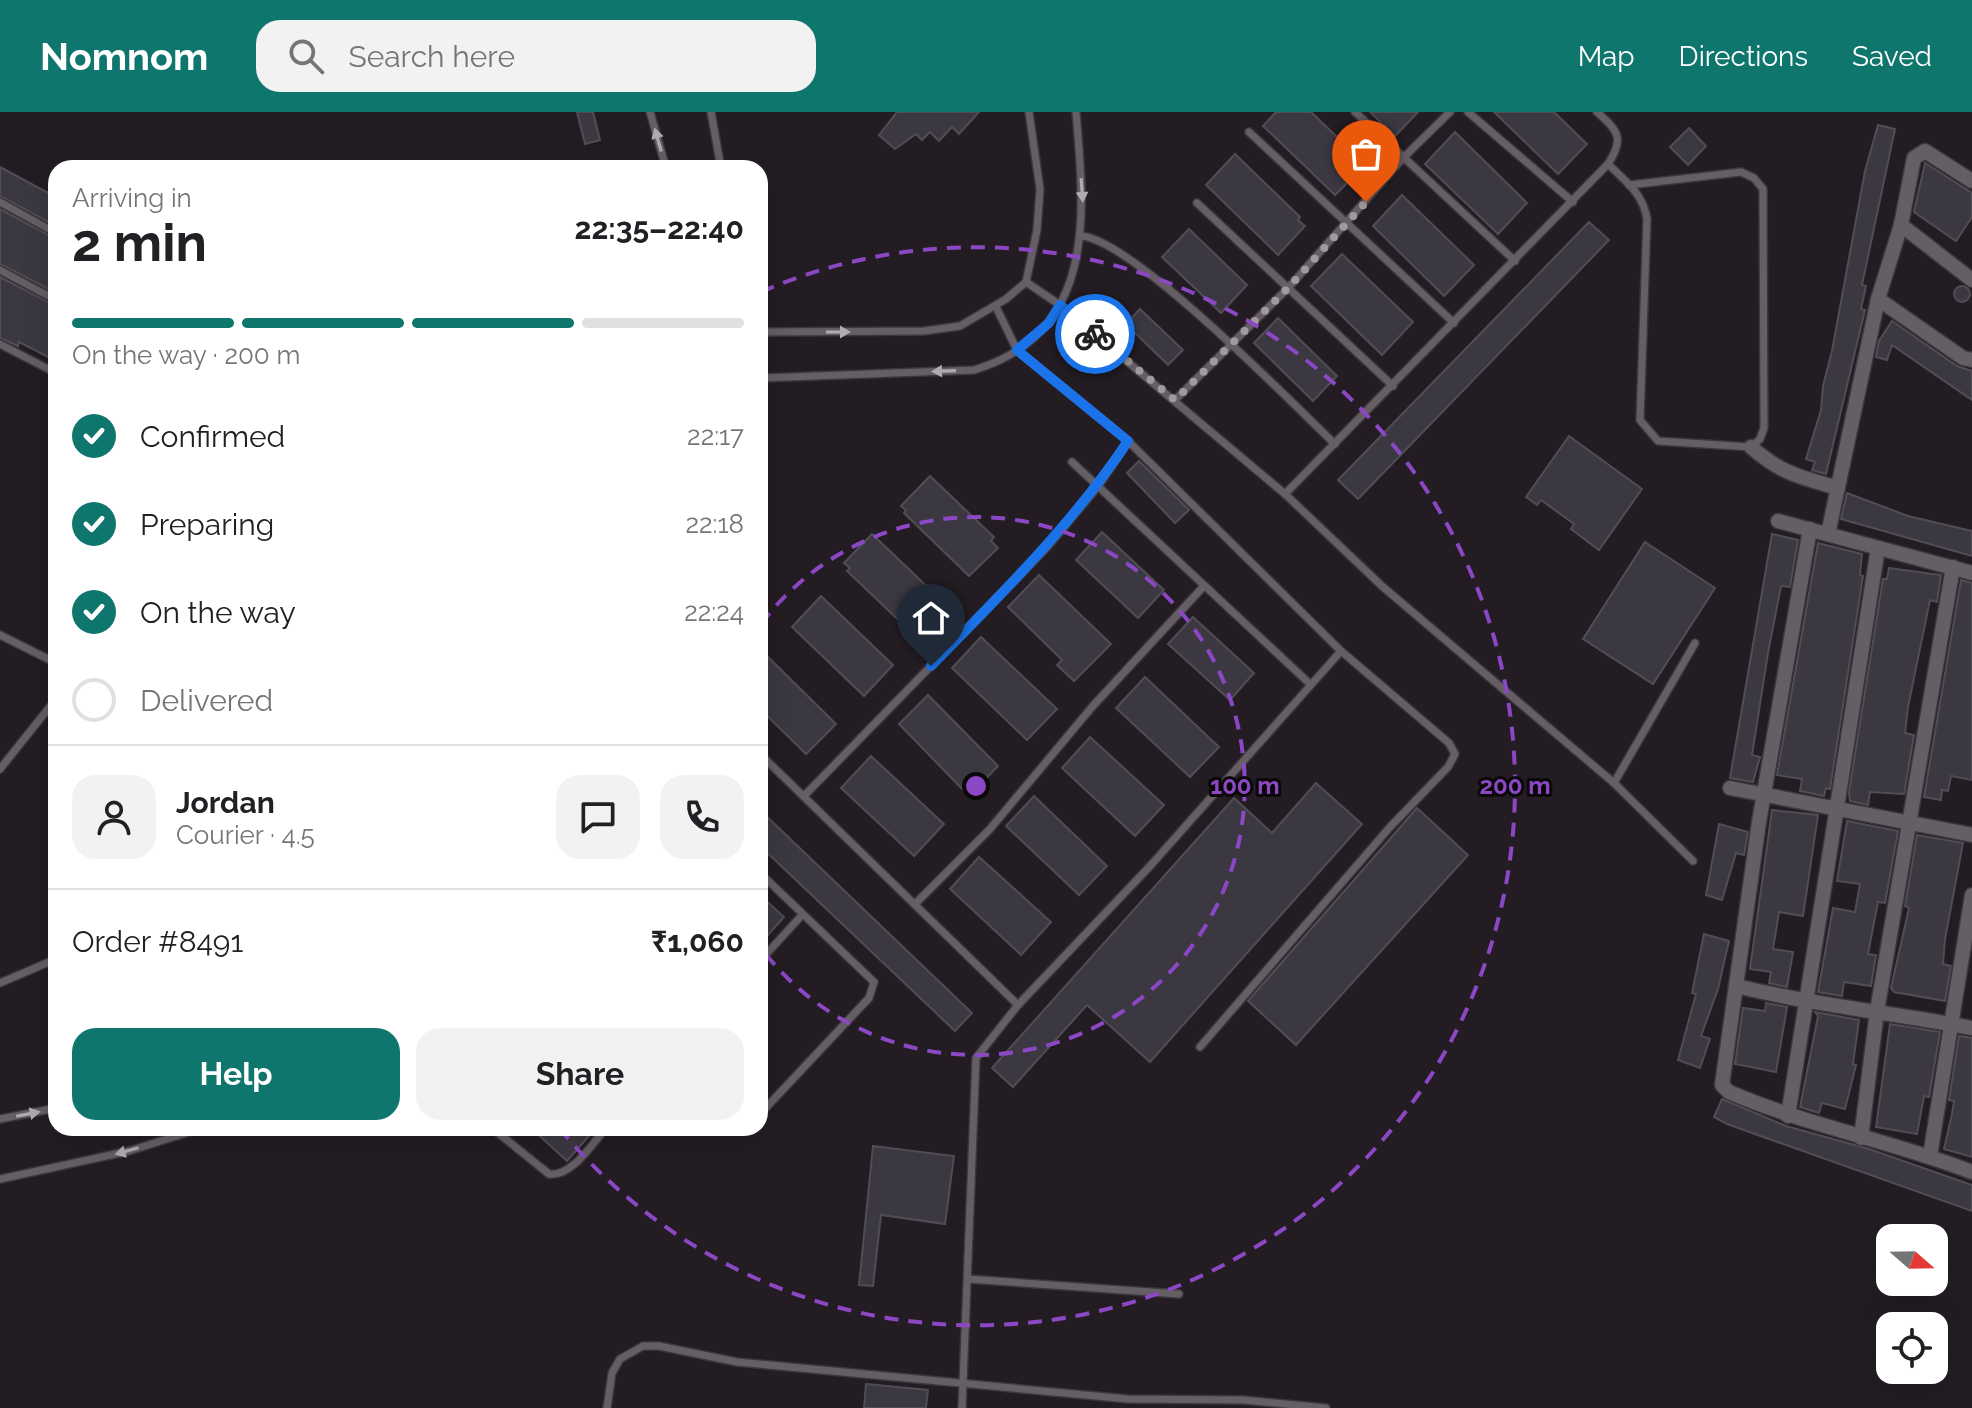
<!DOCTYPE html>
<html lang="en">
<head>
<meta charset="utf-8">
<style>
  body { margin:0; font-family:Raleway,sans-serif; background:#f2f2f2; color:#202124; height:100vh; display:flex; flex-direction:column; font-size:30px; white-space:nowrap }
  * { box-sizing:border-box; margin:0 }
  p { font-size:26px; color:#757577 }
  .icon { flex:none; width:44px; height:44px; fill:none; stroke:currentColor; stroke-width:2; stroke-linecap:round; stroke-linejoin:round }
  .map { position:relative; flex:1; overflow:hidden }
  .drawer { position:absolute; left:48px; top:48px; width:720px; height:976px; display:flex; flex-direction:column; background:#fff; border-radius:24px; box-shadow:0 8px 32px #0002 }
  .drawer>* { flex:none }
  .needle { width:52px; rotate:110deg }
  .buttons { position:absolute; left:1876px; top:1112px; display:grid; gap:16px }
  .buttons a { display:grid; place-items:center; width:72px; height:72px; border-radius:16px; background:#fff; box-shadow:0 8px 32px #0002; font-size:40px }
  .pin { position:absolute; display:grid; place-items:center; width:68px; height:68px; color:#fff; margin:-82px -34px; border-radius:50% 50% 50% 0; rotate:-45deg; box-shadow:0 0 8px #0007 }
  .pin .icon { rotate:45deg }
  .courier { position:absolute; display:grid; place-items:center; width:80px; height:80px; margin:-40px; border:6px solid #1a73e8; border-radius:50%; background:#fff; color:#222; box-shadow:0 2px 10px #0007 }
  .head em { font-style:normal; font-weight:700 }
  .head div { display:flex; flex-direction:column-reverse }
  .head { display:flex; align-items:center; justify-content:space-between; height:136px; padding:0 24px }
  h1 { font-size:52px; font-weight:700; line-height:60px }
  .bar { display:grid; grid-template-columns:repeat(4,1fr); gap:12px 8px; align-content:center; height:96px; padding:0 24px }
  .bar i { height:10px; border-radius:6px; background:#e0e0e0 }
  .bar .active { background:#0f766e }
  .bar p { grid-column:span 4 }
  .line { display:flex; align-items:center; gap:20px; padding:0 24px; border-top:2px solid #e0e0e0 }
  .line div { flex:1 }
  .round { display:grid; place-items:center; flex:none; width:84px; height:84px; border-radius:24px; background:#f2f2f2 }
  ol { padding:0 24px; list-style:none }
  li { display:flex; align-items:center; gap:24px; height:88px }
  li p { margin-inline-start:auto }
  li .icon { padding:8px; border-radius:50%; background:#0f766e; color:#fff; stroke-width:4 }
  li:last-child { color:#757577 }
  li i { width:44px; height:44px; border:4px solid #e0e0e0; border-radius:50% }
  .button { display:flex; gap:16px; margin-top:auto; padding:16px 24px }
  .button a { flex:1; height:92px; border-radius:24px; background:#0f766e; color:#fff; font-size:32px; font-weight:700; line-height:92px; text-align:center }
  .button a+a { background:#f2f2f2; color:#202124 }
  header { display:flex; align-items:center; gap:48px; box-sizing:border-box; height:112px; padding:0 40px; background:#0f766e; color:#fff }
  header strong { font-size:38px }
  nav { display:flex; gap:44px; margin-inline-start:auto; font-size:28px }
  .search { width:560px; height:72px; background:#f2f2f2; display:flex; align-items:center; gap:20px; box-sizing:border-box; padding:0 28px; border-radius:24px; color:#757577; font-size:30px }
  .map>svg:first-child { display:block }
  .building { fill:#3b3841; stroke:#504d56; stroke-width:2 }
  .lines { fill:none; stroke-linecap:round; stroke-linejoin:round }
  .service-casing { stroke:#3b363b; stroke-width:10 }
  .minor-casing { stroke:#3b363b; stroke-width:17 }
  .service { stroke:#665e65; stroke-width:7 }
  .minor { stroke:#665e65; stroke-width:14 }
  .oneway { fill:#b1abb0 }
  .done { stroke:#a09a9f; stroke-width:8; stroke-dasharray:0 14.4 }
  .route { stroke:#1a73e8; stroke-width:10 }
  .ring { fill:none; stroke:#8b47c4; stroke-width:4; stroke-dasharray:14 10 }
  .centre { fill:#8b47c4; stroke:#0b080a; stroke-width:4 }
  .ring-label { font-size:24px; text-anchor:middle; font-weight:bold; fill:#8b47c4; stroke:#0b080a; stroke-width:6; stroke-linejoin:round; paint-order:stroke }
</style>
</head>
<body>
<header>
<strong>Nomnom</strong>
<div class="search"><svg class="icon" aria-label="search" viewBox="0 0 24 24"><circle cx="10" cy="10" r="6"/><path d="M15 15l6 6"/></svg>Search here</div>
<nav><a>Map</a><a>Directions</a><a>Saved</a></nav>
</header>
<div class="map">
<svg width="1972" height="1296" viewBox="0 0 1972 1296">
  <rect width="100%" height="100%" fill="#231c22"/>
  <g class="building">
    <polygon points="577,0 593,0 600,28 585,32"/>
    <polygon points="897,0 979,0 959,22 952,15 939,29 930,20 922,28 916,22 895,37 879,23"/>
    <polygon points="1276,0 1311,0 1358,45 1355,48 1363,55 1335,83 1263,14"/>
    <polygon points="1370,0 1418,0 1395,24"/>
    <polygon points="1494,0 1554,0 1587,32 1558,62"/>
    <polygon points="1878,13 1895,17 1862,173 1866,174 1861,197 1865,198 1826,362 1812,358 1815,350 1806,347 1821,298 1823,274 1832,239 1865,59"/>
    <polygon points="1689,16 1706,34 1688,53 1670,35"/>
    <polygon points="1455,20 1527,91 1498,122 1425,52"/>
    <polygon points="1235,42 1300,105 1298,108 1305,114 1278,143 1206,73"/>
    <polygon points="1925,51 1972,81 1972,105 1956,129 1914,100"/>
    <polygon points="0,55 56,85 56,114 0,84"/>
    <polygon points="1402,83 1474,153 1444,184 1373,114"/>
    <polygon points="0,97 56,127 56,181 0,152"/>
    <polygon points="1589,110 1609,128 1358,387 1338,368"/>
    <polygon points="1189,117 1247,173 1221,201 1162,145"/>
    <polygon points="1342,142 1413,210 1382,243 1311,174"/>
    <polygon points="0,165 56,194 56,230 48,245 19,230 18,234 0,226"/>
    <circle cx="1962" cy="182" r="8"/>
    <polygon points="1140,197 1183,238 1168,253 1126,212"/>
    <polygon points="1278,206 1337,264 1313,289 1254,231"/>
    <polygon points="1892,209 1957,254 1972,259 1972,288 1892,233 1887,248 1876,245 1879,229"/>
    <polygon points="1569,324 1642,377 1599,438 1571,417 1574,412 1541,388 1537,393 1526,385"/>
    <polygon points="1139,349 1189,398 1175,411 1127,361"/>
    <polygon points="930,364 994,425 991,429 998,436 969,464 904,401 906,398 901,394"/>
    <polygon points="1847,381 1908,404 1972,419 1972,444 1841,407"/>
    <polygon points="1102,420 1164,478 1138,506 1076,448"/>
    <polygon points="872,422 937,484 934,487 942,495 913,522 847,459 850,456 844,451"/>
    <polygon points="1772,422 1798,428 1790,475 1781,474 1768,541 1752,643 1760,645 1753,670 1730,666"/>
    <polygon points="1645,430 1715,476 1653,572 1583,527"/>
    <polygon points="1818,431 1862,442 1860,463 1863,464 1830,677 1826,676 1824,684 1800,679 1802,667 1777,663"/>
    <polygon points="1889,456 1941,463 1937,490 1930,488 1908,595 1905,621 1914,623 1904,682 1870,680 1868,693 1850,689 1849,680 1883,467 1887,467"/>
    <polygon points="1039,463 1111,532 1074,569 1057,553 1062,548 1008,495"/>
    <polygon points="1961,468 1972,471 1972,668 1951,664 1948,679 1942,678 1941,688 1924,685"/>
    <polygon points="821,484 893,553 864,584 792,515"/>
    <polygon points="1193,505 1254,561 1230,588 1168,532"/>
    <polygon points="981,525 1057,597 1027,628 952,556"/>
    <polygon points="760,537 836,612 806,642 760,597"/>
    <polygon points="1145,565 1219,635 1190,665 1116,596"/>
    <polygon points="928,583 998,654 969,684 899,612"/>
    <polygon points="1090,625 1164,693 1135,724 1062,656"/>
    <polygon points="871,644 944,712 914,744 841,676"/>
    <polygon points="1316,671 1362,712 1150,950 1087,893 1013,975 992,956 1234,686 1272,721"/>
    <polygon points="1034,684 1107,754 1079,783 1006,714"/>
    <polygon points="1417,696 1468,743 1296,933 1248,889"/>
    <polygon points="760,698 972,901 955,919 760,734"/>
    <polygon points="1772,698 1818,703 1803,804 1779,800 1773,837 1793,840 1787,875 1769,871 1771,860 1750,857"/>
    <polygon points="1847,709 1898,719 1885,791 1878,790 1868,842 1876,843 1871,874 1844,870 1842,884 1818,880 1833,796 1855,800 1860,772 1837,769"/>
    <polygon points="1719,712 1748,720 1744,743 1736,741 1722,788 1706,783"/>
    <polygon points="1917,723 1963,731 1945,827 1943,852 1951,854 1945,889 1894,880 1891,876 1909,796 1905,794"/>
    <polygon points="979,745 1051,810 1021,843 950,777"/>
    <polygon points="760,783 784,805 760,832"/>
    <polygon points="1704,822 1729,829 1718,877 1701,924 1710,927 1700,956 1678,948 1696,882 1692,881"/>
    <polygon points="1766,891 1787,895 1776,960 1735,952 1743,896 1765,899"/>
    <polygon points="1815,900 1859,908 1853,952 1856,953 1845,997 1822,991 1819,1001 1800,995 1818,904"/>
    <polygon points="1890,912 1940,920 1929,985 1924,984 1917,1022 1876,1015"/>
    <polygon points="1959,924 1972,926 1972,1045 1944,1037 1952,1002 1954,989 1949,988"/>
    <polygon points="1722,987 1786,1014 1869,1037 1972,1073 1972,1099 1727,1012 1714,1005"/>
    <polygon points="531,1016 596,1016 567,1049"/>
    <polygon points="873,1034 954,1044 945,1112 881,1103 873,1174 859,1173"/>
    <polygon points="866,1272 928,1278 926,1296 864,1296"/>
  </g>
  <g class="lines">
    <g class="service-casing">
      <g id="service">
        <polyline points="650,0 666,56"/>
        <polyline points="711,0 721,56"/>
        <polyline points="1355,0 1515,149"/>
        <polyline points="1468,0 1573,90"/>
        <polyline points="1249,20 1454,211"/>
        <path d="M1608,52c17,17 35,29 39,55l-7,201 18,21 93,6 9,-8 4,-11 -1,-239 -9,-11 -13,-6 -112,13"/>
        <polyline points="0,90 56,121"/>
        <polyline points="1197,91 1393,274"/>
        <path d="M1082,124c53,6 208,165 253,208"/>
        <polyline points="0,158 56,188"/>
        <polyline points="1026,170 1060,193 1285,382 1383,475 1614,671 1693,749"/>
        <polyline points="996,195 1017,238 1128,329 1341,539 1449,631 1455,642 1448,655 1390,715 1200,935"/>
        <polyline points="760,220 924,219 960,214 1006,187 1026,170 1037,118 1040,77 1029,0"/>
        <polyline points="0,232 56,261"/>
        <path d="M760,266l214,-8c123,-37 111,-155 102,-258"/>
        <polyline points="1175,288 1289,175 1404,45 1450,0"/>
        <polyline points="1072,350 1309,571"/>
        <path d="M1285,382l323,-330c17,-26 10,-33 -11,-52"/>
        <polyline points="0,523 56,551"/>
        <polyline points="760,642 1018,893"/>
        <polyline points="0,657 56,587"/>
        <polyline points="1614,671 1695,531"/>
        <polyline points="805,683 1047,435 1099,373 1128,329"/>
        <polyline points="760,761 874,870 869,886 760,1002"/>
        <polyline points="915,792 990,717 1092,595 1203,475"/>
        <polyline points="760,849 802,803"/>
        <polyline points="0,871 56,847"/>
        <polyline points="0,1007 56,996"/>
        <path d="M492,1016l57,46c23,3 43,-30 57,-46"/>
        <polyline points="0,1067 129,1039 202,1016"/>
        <polyline points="968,1167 1179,1182"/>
        <polyline points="607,1296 612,1261 620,1247 643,1234 659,1234 737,1250 1128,1287 1244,1288 1326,1296"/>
        <polyline points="962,1296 976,946 1018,893 1151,753 1341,539"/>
      </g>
    </g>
    <g class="minor-casing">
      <g id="minor">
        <polyline points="1901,113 1972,168"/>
        <polyline points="1878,187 1963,246 1972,248"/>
        <path d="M1751,335c31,27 49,30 87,41"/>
        <polyline points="1778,409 1972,461"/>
        <path d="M1810,417l-51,293 -37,263 7,7c79,34 163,49 243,80"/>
        <polyline points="1828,422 1878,187 1901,113 1914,46 1925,39 1972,69"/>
        <polyline points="1730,676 1972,723"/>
        <path d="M1736,874c78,19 157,27 236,42"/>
        <polyline points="1788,1004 1878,436"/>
        <polyline points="1861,1026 1877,899 1953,455"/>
        <polyline points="1930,1044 1972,783"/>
      </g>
    </g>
    <use href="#service" class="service"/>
    <use href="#minor" class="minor"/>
  </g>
  <defs><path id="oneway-solid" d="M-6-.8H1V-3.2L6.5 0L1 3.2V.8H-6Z" transform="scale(2)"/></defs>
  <g class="oneway">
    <use href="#oneway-solid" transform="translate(658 28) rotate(-106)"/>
    <use href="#oneway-solid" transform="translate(1082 78) rotate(86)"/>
    <use href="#oneway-solid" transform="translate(838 220)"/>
    <use href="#oneway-solid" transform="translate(944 259) rotate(178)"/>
    <use href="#oneway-solid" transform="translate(28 1002) rotate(-11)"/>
    <use href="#oneway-solid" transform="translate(127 1039) rotate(164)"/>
  </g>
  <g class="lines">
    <polyline class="done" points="1095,222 1175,288 1289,175 1366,90"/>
    <path class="route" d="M931,554c70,-72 141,-141 197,-225l-111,-91 32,-27 11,-18 35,29"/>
  </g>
  <g class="ring">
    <path d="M761 512A269 269 0 1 1 761 836"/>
    <path d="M761 180A539 539 0 1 1 560 1017"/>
  </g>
  <circle cx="976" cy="674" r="12" class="centre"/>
  <g class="ring-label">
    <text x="1245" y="682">100 m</text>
    <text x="1515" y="682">200 m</text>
  </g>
</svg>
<div class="buttons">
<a><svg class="needle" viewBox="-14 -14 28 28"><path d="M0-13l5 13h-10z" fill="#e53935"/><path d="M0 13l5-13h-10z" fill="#757577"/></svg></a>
<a><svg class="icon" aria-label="locate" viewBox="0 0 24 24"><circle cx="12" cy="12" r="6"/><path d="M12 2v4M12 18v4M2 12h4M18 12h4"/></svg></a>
</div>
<div class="pin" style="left:1366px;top:90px;background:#ea580c"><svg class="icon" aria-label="bag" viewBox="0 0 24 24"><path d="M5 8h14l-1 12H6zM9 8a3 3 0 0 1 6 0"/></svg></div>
<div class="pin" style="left:931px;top:554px;background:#1f2937"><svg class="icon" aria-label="home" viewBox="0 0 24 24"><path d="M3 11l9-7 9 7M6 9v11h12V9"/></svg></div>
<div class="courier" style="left:1095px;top:222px"><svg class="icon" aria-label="bike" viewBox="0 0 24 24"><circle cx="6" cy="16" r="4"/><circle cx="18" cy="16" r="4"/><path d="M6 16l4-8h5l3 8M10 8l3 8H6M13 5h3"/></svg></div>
<section class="drawer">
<div class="head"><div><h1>2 min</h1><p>Arriving in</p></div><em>22:35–22:40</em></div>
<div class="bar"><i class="active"></i><i class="active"></i><i class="active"></i><i></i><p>On the way · 200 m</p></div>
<ol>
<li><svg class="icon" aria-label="check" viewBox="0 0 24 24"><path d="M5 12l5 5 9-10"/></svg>Confirmed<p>22:17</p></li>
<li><svg class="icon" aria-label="check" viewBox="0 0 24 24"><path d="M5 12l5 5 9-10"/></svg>Preparing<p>22:18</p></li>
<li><svg class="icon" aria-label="check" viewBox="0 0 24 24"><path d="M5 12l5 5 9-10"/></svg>On the way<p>22:24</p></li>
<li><i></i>Delivered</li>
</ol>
<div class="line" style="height:144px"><a class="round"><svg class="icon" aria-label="person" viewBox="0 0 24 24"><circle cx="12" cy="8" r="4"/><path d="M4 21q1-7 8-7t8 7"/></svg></a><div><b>Jordan</b><p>Courier · 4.5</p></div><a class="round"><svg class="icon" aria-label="chat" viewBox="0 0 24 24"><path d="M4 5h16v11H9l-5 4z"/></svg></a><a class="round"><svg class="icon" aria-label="phone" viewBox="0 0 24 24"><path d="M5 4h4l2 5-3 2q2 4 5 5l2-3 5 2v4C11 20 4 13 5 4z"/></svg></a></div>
<div class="line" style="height:104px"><div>Order #8491</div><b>₹1,060</b></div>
<div class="button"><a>Help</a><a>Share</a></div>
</section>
</div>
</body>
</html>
